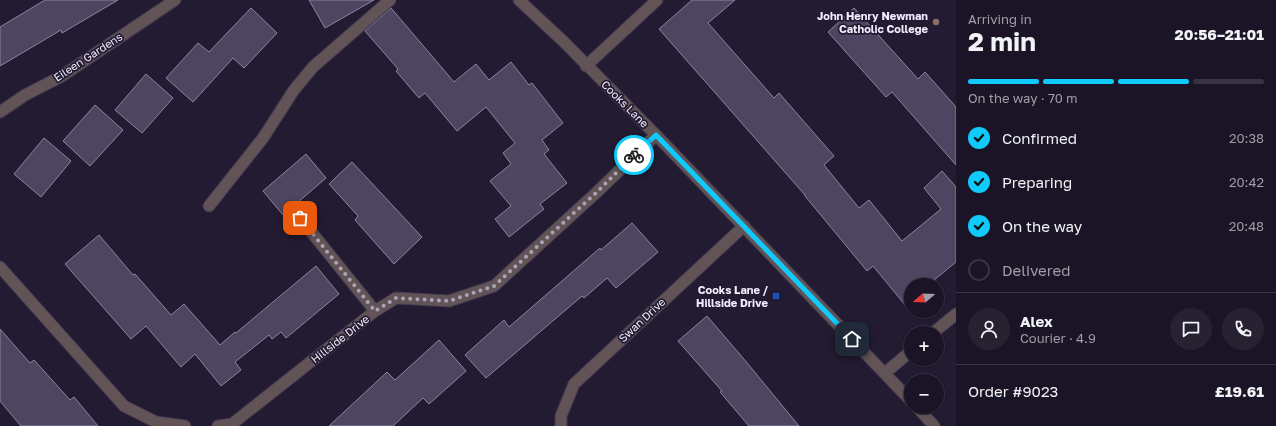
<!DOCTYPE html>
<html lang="en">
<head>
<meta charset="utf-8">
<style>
  body { margin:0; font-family:"Golos Text",sans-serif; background:#272132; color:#f1f3f6; height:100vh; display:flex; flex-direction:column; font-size:15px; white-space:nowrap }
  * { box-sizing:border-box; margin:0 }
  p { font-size:13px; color:#9f9ea7 }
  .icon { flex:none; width:22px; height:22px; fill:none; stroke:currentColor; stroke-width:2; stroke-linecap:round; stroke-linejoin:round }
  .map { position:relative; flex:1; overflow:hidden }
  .panel { display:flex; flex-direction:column; background:#1a1426; width:320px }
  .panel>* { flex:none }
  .needle { width:26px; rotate:251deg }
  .controls { position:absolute; left:904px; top:278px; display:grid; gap:8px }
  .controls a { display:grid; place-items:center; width:40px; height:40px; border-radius:50%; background:#1a1426; box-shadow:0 1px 3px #0004,0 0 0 1px #383343; font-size:20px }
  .pin { position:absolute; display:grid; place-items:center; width:34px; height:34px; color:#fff; margin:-17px; border-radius:8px; box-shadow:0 2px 6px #0006 }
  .courier { position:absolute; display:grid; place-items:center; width:40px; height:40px; margin:-20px; border:3px solid #0fcafa; border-radius:50%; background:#fff; color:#222; box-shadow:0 1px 5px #0007 }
  .headline em { font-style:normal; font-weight:700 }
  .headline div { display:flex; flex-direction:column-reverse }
  .headline { display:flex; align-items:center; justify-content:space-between; height:68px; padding:0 12px }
  h1 { font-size:26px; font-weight:700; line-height:30px }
  .bar { display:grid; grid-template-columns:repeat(4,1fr); gap:6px 4px; align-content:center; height:48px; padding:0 12px }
  .bar i { height:5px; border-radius:3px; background:#383343 }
  .bar .on { background:#0fcafa }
  .bar p { grid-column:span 4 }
  .line { display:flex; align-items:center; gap:10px; padding:0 12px; border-top:1px solid #383343 }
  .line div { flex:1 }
  .round { display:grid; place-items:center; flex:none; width:42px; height:42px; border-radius:21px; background:#272132 }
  ol { padding:0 12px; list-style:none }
  li { display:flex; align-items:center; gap:12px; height:44px }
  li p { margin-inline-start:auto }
  li .icon { padding:4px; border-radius:50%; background:#0fcafa; color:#111; stroke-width:4 }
  li:last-child { color:#9f9ea7 }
  li i { width:22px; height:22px; border:2px solid #383343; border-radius:50% }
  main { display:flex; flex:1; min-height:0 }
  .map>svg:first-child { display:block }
  .building { fill:#4e4560; stroke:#8d84a1 }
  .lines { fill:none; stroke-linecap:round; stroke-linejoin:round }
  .service-casing { stroke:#40384e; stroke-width:13 }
  .minor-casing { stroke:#40384e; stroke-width:13 }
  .tertiary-casing { stroke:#40384e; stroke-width:13 }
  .service { stroke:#625357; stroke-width:11 }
  .minor { stroke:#625357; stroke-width:11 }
  .tertiary { stroke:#625357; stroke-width:11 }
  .done { stroke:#aaa4b6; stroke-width:4; stroke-dasharray:0 7.2 }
  .route { stroke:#0fcafa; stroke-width:5 }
  .education-dot { fill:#8d6e63; stroke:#231b32; stroke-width:1.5 }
  .transit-dot { fill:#1a4fb4; stroke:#231b32; stroke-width:1.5 }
  .labels { text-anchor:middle; stroke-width:3.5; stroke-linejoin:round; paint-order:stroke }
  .poi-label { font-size:11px; font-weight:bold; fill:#f2edfd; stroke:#231b32; text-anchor:end }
  .street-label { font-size:11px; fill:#f2edfd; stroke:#231b32 }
</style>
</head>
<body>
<main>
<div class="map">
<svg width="956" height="426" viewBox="0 0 956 426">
  <rect width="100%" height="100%" fill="#231b32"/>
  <g class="building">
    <polygon points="45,0 118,0 62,33 61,30 0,66 0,27"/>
    <polygon points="309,0 374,0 325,28"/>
    <polygon points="692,0 735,0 708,23 774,98 779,93 834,156 824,165 859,208 869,200 902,241 941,209 924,188 942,171 956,187 956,262 928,285 911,285 911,312 873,266 867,271 805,196 805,195 659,29"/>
    <polygon points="251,8 277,33 244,68 233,58 193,102 166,78 198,43 209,52"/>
    <polygon points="391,8 454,82 476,64 489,80 511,62 529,85 532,83 563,123 542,140 549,150 544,154 567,183 540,204 544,209 509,237 495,219 511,206 490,181 511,164 503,153 515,143 486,107 457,131 425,93 419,98 396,71 398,69 365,31"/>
    <polygon points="854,8 918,79 925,72 956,107 956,165 892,92 886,97 828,32"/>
    <polygon points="146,74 173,98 142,133 115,110"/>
    <polygon points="95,105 123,130 90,166 63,141"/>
    <polygon points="44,138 71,161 41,197 14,174"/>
    <polygon points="306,154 326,178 283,215 263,191"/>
    <polygon points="352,162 422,237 394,264 355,220 358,216 329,184"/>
    <polygon points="632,223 658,252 616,288 607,278 584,298 582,296 486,378 465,355 504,320 509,327 600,248 601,250"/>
    <polygon points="99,235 133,275 135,274 171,315 184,304 220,345 235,332 236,333 316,266 339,294 286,338 281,332 272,339 269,335 235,362 241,370 221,386 195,354 181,367 146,326 131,339 65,264"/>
    <polygon points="707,316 743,358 799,426 749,426 720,392 722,391 678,341"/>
    <polygon points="0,329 30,363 34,360 70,400 74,397 98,426 21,426 0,401"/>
    <polygon points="439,340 466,371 429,404 423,398 393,426 329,426 387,372 395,380"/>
  </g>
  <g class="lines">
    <g class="service-casing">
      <polyline id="service" points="209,206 263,138 294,90 313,67 390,0"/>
    </g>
    <g class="minor-casing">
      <g id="minor">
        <polyline points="586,66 657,0"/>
        <polyline points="0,112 25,95 62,76 175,0"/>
        <polyline points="300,218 375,311"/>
        <polyline points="0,267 124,406 156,422 185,426"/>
        <polyline points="933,333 956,314"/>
        <polyline points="885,373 911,351"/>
        <polyline points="218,426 232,424 375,311 396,298 449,301 494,286 597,192 656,135"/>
        <polyline points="561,426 561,416 574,384 744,226"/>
      </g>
    </g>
    <g class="tertiary-casing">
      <g id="tertiary">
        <polyline points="519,0 564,42 656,135 911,401"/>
        <polyline points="917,407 934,426"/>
      </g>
    </g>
    <use href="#service" class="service"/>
    <use href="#minor" class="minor"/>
    <use href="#tertiary" class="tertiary"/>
  </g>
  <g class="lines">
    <polyline class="done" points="300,218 375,311 396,298 449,301 494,286 597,192 634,155"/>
    <polyline class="route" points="634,155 656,135 852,339"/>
  </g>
  <circle class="education-dot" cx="936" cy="22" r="4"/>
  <rect class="transit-dot" x="772" y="292" width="8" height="8" rx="2"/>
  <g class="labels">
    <g class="poi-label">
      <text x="928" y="20">John Henry Newman<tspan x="928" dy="13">Catholic College</tspan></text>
      <text x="768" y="294">Cooks Lane /<tspan x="768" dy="13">Hillside Drive</tspan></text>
    </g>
    <g class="street-label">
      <text transform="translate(88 57) rotate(-33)" y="4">Eileen Gardens</text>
      <text transform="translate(625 104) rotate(45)" y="4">Cooks Lane</text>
      <text transform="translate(642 320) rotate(-43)" y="4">Swan Drive</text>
      <text transform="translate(340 339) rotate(-38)" y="4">Hillside Drive</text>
    </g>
  </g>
</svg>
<div class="controls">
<a><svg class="needle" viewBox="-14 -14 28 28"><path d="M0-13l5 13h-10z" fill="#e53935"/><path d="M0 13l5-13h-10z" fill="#9f9ea7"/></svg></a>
<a>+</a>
<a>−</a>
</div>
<div class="pin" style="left:300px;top:218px;background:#ea580c"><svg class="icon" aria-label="bag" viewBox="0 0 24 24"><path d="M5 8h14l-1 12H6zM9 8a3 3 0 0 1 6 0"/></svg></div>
<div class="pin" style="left:852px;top:339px;background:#1f2937"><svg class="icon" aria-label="home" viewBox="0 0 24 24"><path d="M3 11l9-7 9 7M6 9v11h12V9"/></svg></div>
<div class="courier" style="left:634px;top:155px"><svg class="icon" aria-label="bike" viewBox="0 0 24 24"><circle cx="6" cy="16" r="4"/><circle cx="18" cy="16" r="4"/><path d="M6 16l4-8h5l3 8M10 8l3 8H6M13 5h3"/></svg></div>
</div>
<section class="panel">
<div class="headline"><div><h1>2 min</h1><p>Arriving in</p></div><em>20:56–21:01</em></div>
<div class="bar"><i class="on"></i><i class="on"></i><i class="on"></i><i></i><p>On the way · 70 m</p></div>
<ol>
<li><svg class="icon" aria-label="check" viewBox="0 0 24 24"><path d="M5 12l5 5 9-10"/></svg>Confirmed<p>20:38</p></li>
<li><svg class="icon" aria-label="check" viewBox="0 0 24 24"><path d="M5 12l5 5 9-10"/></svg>Preparing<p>20:42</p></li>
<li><svg class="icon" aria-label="check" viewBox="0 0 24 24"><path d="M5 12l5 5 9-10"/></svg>On the way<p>20:48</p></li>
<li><i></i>Delivered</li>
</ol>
<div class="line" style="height:72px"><a class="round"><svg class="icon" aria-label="person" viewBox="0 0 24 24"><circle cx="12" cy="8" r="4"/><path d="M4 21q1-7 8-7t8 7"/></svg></a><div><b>Alex</b><p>Courier · 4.9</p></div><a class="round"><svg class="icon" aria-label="chat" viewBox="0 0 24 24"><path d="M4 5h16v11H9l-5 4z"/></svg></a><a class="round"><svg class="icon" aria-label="phone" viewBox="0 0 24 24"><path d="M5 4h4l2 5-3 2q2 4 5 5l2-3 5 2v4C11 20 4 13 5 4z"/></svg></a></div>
<div class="line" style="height:52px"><div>Order #9023</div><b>£19.61</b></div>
</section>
</main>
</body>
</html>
